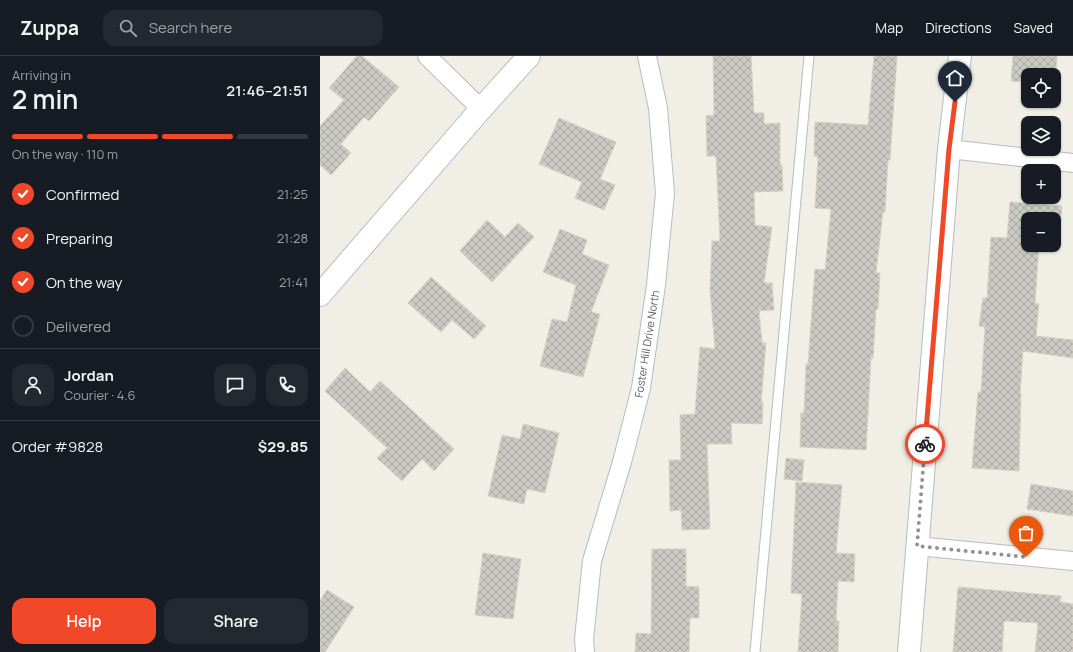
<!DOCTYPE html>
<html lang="en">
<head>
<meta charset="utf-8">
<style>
  body { margin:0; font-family:Manrope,sans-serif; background:#242831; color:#f1f3f6; height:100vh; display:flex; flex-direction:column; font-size:15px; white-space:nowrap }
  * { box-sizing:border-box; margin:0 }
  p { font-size:13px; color:#9ea1a6 }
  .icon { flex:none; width:22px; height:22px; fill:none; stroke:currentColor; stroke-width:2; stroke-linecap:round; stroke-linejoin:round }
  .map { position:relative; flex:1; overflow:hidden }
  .panel { display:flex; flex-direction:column; background:#171b24; width:320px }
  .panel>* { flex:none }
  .buttons { position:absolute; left:701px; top:12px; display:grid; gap:8px }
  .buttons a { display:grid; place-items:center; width:40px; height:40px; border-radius:8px; background:#171b24; box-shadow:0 1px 3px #0004; font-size:20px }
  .pin { position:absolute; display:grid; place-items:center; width:34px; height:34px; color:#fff; margin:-41px -17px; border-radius:50% 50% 50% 0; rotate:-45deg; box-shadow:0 0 4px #0007 }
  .pin .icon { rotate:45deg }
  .courier { position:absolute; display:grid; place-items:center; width:40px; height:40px; margin:-20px; border:3px solid #f2482a; border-radius:50%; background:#fff; color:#222; box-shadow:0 1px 5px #0007 }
  .summary em { font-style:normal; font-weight:600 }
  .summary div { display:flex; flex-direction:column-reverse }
  .summary { display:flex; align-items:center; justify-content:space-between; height:68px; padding:0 12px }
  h1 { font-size:26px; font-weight:600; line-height:30px }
  .bar { display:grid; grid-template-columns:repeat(4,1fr); gap:6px 4px; align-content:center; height:48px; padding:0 12px }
  .bar i { height:5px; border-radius:3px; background:#363941 }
  .bar .active { background:#f2482a }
  .bar p { grid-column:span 4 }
  .line { display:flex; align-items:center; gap:10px; padding:0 12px; border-top:1px solid #363941 }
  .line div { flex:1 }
  .round { display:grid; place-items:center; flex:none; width:42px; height:42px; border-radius:12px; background:#242831 }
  ol { padding:0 12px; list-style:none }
  li { display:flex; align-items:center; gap:12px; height:44px }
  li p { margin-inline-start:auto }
  li .icon { padding:4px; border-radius:50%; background:#f2482a; color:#fff; stroke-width:4 }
  li:last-child { color:#9ea1a6 }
  li i { width:22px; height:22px; border:2px solid #363941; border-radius:50% }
  .cta { display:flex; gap:8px; margin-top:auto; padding:8px 12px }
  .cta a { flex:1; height:46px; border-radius:12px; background:#f2482a; color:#fff; font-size:16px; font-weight:600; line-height:46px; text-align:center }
  .cta a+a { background:#242831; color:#f1f3f6 }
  header { display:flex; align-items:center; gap:24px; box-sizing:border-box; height:56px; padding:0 20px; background:#171b24; border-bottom:1px solid #363941 }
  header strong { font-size:19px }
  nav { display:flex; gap:22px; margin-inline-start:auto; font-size:14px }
  .search { width:280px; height:36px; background:#242831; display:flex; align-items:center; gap:10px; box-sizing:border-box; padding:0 14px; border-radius:12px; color:#9ea1a6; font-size:15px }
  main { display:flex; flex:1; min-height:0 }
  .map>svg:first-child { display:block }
  .building { fill:url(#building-cross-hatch); stroke:#d5d1c3 }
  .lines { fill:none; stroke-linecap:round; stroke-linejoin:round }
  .service-casing { stroke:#b8bbc0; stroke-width:11 }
  .minor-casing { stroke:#b8bbc0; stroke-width:20 }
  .tertiary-casing { stroke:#b8bbc0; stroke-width:24 }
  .secondary-casing { stroke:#b9bbc2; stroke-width:24 }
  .service { stroke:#fff; stroke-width:9 }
  .minor { stroke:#fff; stroke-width:18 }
  .tertiary { stroke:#fff; stroke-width:22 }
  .secondary { stroke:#fff; stroke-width:22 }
  .done { stroke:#909293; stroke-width:4; stroke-dasharray:0 7.2 }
  .route { stroke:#f2482a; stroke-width:5 }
  .labels { text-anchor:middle; stroke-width:3; stroke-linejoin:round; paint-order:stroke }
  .street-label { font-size:11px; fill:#5d6167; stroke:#fff }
</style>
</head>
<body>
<header>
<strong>Zuppa</strong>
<div class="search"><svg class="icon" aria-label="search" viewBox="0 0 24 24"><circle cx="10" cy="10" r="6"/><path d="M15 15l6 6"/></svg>Search here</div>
<nav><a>Map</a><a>Directions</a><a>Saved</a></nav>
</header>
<main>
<section class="panel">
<div class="summary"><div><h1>2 min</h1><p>Arriving in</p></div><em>21:46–21:51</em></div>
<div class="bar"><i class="active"></i><i class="active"></i><i class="active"></i><i></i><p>On the way · 110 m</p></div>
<ol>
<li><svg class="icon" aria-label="check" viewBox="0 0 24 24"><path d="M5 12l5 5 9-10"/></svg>Confirmed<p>21:25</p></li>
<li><svg class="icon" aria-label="check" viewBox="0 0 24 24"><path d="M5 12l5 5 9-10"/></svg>Preparing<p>21:28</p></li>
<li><svg class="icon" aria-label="check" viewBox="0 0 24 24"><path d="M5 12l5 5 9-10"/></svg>On the way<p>21:41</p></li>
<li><i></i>Delivered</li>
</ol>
<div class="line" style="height:72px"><a class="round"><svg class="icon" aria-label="person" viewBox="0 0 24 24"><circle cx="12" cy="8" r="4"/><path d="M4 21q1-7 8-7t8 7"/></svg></a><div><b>Jordan</b><p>Courier · 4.6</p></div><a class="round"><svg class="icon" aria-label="chat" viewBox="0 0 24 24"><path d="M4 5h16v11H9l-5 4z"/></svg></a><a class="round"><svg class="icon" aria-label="phone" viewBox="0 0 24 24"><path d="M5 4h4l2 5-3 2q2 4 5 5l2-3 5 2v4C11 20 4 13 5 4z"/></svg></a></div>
<div class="line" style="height:52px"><div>Order #9828</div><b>$29.85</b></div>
<div class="cta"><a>Help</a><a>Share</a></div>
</section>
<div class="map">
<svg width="753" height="596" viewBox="0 0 753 596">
  <defs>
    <pattern id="building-cross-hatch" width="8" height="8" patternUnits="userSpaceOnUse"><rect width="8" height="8" fill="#cbcac2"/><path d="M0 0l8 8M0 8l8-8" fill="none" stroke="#a8a7a1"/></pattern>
  </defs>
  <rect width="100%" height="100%" fill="#f0eee5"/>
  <g class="building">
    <polygon points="37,0 42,0 79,31 49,65 44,61 21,88 31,97 11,119 0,109 0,70 24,44 9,32"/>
    <polygon points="393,0 431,0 434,57 444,57 444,68 460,67 460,109 462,109 463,135 434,136 435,169 452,171 444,227 452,227 454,254 439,255 442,287 446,287 441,346 443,346 442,368 411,367 412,388 387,388 390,473 362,474 361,454 350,455 349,404 361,404 360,359 375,358 380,291 395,293 390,233 392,185 400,185 396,100 387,100 386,60 394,59"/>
    <polygon points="554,0 577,0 570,104 568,104 565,156 563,156 556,217 560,217 558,253 556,253 553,302 551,302 546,394 480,391 481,357 484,357 486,308 488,308 495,213 505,214 511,153 495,152 498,101 494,100 495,66 548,69"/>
    <polygon points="693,0 737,0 735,27 734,19 708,19 708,26 691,25"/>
    <polygon points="239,62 296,86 280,123 295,129 284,154 255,142 262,126 219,108"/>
    <polygon points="690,146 742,150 740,172 734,172 734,163 708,163 708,189 719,189 715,247 719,248 716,280 753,284 753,302 703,295 700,338 701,338 699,415 652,412 658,336 661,336 665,271 659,270 663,242 667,242 671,181 687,182"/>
    <polygon points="167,164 185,181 198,167 214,181 172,226 140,195"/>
    <polygon points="240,173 267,184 262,198 289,209 271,256 280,258 263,321 220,310 232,263 247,266 256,229 223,216"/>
    <polygon points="111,221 166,270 154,283 132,264 121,276 88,247"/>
    <polygon points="25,312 50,336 60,325 134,393 114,415 102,403 82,425 57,402 67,392 5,335"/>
    <polygon points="203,368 239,377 225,437 207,433 204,448 168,440 182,379 200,383"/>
    <polygon points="466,402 484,404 482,425 464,423"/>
    <polygon points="476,426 522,429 516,497 535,498 534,526 518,525 516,565 519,565 518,596 478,596 482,538 471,537"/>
    <polygon points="711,428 753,435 753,460 707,453"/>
    <polygon points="332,493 366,493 366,530 379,531 379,562 370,562 369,596 315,596 316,577 331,578"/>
    <polygon points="163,497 201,503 193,563 155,559"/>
    <polygon points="638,531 741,540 740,546 753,548 753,596 715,596 718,567 684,565 682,596 633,596"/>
    <polygon points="7,534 34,551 5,596 0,596 0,545"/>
  </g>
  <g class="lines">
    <g class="service-casing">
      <polyline id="service" points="435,596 489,0"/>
    </g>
    <g class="minor-casing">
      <g id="minor">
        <polyline points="107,0 161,53"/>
        <polyline points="629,93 753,107"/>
        <polyline points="597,490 753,505"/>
        <polyline points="265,596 264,583 272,505 302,406 321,332 336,229 345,137 338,52 327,0"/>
      </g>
    </g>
    <g class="tertiary-casing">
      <polyline id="tertiary" points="589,596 629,93 640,0"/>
    </g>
    <g class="secondary-casing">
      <polyline id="secondary" points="0,239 161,53 209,0"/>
    </g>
    <use href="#service" class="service"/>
    <use href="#minor" class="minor"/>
    <use href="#tertiary" class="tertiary"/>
    <use href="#secondary" class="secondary"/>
  </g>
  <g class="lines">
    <polyline class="done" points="605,388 597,490 706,501"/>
    <polyline class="route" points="605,388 629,93 635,46"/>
  </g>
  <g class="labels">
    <g class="street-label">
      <text transform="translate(327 288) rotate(-81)" y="4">Foster Hill Drive North</text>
    </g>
  </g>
</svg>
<div class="buttons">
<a><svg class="icon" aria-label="locate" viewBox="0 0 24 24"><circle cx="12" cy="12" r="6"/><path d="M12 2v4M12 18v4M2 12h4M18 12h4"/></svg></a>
<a><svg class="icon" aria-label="layers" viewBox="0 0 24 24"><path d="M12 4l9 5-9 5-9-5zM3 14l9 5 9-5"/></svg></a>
<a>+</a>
<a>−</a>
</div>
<div class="pin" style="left:706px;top:501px;background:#ea580c"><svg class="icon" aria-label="bag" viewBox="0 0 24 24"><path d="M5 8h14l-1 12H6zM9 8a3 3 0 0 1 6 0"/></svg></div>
<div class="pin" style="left:635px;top:46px;background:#1f2937"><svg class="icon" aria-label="home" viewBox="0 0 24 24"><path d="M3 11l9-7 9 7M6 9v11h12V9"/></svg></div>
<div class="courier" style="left:605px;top:388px"><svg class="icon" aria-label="bike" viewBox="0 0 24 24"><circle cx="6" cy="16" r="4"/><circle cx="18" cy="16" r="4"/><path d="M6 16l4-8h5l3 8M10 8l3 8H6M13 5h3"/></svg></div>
</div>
</main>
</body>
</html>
